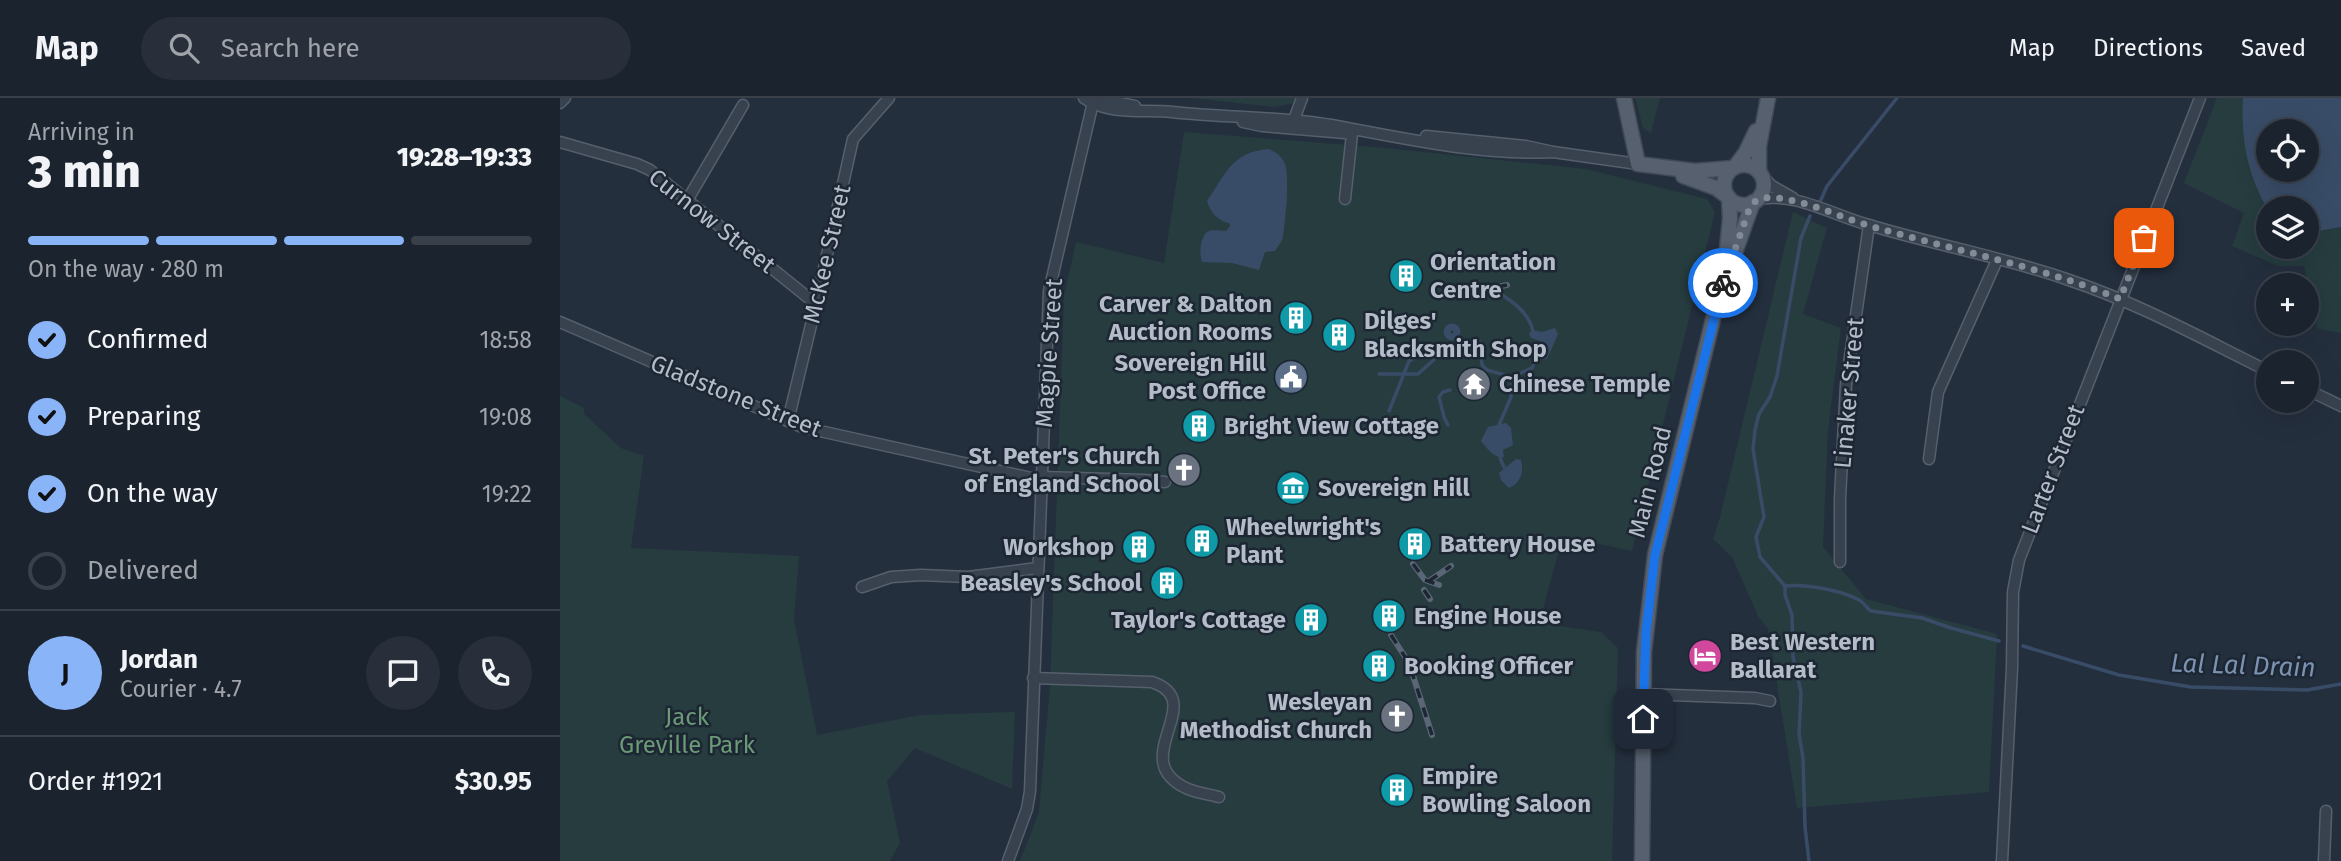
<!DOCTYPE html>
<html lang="en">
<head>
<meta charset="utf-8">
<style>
  body { margin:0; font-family:"Fira Sans",sans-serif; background:#282f3a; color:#f1f3f6; height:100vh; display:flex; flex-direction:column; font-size:26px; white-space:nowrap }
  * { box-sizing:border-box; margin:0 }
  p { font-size:23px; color:#a0a4aa }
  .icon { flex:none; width:38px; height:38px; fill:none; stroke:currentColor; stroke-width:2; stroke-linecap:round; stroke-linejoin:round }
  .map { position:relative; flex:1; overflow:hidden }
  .side { display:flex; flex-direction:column; background:#1b232e; width:560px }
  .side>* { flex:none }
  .buttons { position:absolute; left:1696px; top:21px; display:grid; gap:14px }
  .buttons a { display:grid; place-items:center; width:63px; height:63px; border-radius:50%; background:#1b232e; box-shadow:0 7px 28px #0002,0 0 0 2px #39404a; font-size:35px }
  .pin { position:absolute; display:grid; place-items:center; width:60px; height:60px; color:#fff; margin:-30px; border-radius:14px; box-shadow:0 4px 10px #0006 }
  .courier { position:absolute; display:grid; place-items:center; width:70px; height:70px; margin:-35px; border:5px solid #1a73e8; border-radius:50%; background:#fff; color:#222; box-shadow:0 2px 9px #0007 }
  .headline em { font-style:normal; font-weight:800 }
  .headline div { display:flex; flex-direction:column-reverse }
  .headline { display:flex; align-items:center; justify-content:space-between; height:119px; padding:0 28px }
  h1 { font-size:46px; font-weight:800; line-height:52px }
  .bar { display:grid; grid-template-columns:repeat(4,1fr); gap:10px 7px; align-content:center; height:84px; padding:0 28px }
  .bar i { height:9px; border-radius:5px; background:#39404a }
  .bar .selected { background:#8ab4f8 }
  .bar p { grid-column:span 4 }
  .line { display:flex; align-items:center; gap:18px; padding:0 28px; border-top:2px solid #39404a }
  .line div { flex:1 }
  .round { display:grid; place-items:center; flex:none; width:74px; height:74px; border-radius:37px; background:#282f3a }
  ol { padding:0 28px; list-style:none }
  li { display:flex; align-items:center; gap:21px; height:77px }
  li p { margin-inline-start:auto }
  li .icon { padding:7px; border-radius:50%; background:#8ab4f8; color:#111; stroke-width:4 }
  li:last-child { color:#a0a4aa }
  li i { width:38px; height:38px; border:4px solid #39404a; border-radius:50% }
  header { display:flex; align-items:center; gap:42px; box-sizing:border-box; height:98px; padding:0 35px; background:#1b232e; border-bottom:2px solid #39404a }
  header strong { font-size:33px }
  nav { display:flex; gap:38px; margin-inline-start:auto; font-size:24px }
  .search { width:490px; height:63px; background:#282f3a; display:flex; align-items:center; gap:18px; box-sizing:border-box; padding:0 24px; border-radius:38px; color:#a0a4aa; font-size:26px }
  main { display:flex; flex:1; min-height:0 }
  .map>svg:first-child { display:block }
  .green { fill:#263c3f; fill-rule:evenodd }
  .water { fill:#394c67; fill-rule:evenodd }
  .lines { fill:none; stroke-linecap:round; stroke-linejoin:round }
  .stream { stroke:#394c67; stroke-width:3.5 }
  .canal { stroke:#394c67; stroke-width:10 }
  .minor-casing { stroke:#565f6c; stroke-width:13 }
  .major-casing { stroke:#414a57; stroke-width:17 }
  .minor { stroke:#38414e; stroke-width:10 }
  .major { stroke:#56606e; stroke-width:14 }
  .rail-casing { stroke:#5a6575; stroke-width:6 }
  .rail { stroke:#1d2633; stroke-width:3.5; stroke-dasharray:10; stroke-linecap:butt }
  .done { stroke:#828b98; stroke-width:7; stroke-dasharray:0 12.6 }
  .route { stroke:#1a73e8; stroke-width:9 }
  .labels { text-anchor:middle; stroke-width:5; stroke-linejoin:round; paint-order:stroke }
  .street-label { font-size:24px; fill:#b4bcc9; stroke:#1d2633 }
  .poi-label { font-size:24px; font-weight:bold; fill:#b4bcc9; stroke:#1d2633; text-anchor:start }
  .park-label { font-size:24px; fill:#6b9a76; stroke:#1d2633 }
  .water-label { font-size:26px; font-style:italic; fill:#7c92b1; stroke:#1d2633 }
</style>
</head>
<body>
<header>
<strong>Map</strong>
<div class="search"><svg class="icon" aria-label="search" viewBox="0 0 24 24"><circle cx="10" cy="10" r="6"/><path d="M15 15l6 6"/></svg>Search here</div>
<nav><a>Map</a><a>Directions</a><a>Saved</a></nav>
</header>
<main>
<section class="side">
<div class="headline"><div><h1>3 min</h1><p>Arriving in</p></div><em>19:28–19:33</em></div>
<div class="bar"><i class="selected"></i><i class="selected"></i><i class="selected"></i><i></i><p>On the way · 280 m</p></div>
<ol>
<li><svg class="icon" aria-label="check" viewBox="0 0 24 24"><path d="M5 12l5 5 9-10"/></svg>Confirmed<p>18:58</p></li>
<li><svg class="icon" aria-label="check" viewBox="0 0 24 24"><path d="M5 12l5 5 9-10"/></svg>Preparing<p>19:08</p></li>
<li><svg class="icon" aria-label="check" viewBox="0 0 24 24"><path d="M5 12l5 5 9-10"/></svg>On the way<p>19:22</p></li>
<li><i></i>Delivered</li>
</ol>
<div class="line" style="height:126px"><b class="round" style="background:#8ab4f8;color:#111">J</b><div><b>Jordan</b><p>Courier · 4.7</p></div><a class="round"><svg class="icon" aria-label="chat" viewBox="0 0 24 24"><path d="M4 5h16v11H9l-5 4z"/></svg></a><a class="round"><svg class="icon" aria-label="phone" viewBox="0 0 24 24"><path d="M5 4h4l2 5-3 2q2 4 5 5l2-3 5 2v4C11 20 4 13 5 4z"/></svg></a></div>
<div class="line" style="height:91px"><div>Order #1921</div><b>$30.95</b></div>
</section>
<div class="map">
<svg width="1781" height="763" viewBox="0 0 1781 763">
  <rect width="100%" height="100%" fill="#242f3e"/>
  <g class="green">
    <polygon points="632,0 736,0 734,5 714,9"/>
    <polygon points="1075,0 1100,0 1091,35 1083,30"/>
    <path d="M1657,0h124v235l-23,-4 -14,-63h-26l-46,-20 12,-33 -60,-30zM1708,33h38v39h-38zM1708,110h38v39h-38z"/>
    <polygon points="624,34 826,50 1026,71 1147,101 1155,114 1072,453 1003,438 979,525 1041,534 1058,550 1052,763 460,763 479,714 490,587 504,198 516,144 604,165"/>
    <polygon points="1233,114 1267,130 1243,216 1281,230 1268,332 1263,449 1306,501 1437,536 1429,694 1237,710 1208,531 1198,518 1172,459 1153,441 1160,419"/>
    <polygon points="0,298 24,310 24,316 61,350 84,358 71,450 239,458 234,522 257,637 360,617 455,614 452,691 355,650 327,683 340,745 330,763 0,763"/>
  </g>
  <g class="water">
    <path d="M1683,0h98v129l-34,6 -1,-25h-38v2c-21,-36 -27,-71 -25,-112zM1746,33v39h-38v-39z"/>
    <path d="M709,51c7,3 13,7 16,15 5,15 0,57 -2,73 -1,5 -6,10 -8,14l-10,1 -6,18 -27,-7 -30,-1c-3,-8 -2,-24 5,-30 5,-3 13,-1 19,-1l4,-5 -1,-3c-11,-2 -19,-11 -22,-22 19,-27 24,-49 62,-52z"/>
    <polygon points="995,230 998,236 987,261 979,262 982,251 980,243 971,240 969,235 974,232 982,234"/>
    <path d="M946,325l5,5 2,17 -10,5 1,7c-10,2 -17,-9 -23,-16l7,-14z"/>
    <path d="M956,361l5,1c3,12 0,23 -12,28l-8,-8 -2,-7z"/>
  </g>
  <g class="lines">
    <g class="stream">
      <polyline points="1260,104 1267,88 1337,0"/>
      <path d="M936,193c16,10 34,22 37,41"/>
      <polyline points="920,244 922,267 927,272 952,279 951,299 939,327"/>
      <polyline points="819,276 858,276 878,258 896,252 898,249"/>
      <polyline points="952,279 972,270 982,248"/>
      <path d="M829,313l20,-50c19,-11 38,-13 58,-19"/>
      <polyline points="888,327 884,319 879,299 883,294 890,292"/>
      <polyline points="940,360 944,369"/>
      <path d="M1225,488c21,-2 56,4 74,14 5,2 7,8 12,11l51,7 29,10 48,13"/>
      <polyline points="1463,548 1559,577 1631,589 1747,592 1781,586"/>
      <polyline points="1249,763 1245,729 1243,660 1239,636 1241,594 1233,559 1232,517 1225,497 1225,488 1200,459 1196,439 1204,419 1193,351 1195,332 1199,316 1210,299 1217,278 1241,140 1250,118"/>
    </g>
    <circle class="canal" cx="892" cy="234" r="3.5"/>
    <g class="minor-casing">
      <g id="minor">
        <path d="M524,0c27,18 58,11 88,14 53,6 107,4 159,13 73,13 148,31 222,27"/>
        <polyline points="0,5 5,0"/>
        <polyline points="533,6 551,3 575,8"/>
        <polyline points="683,24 702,28 785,35"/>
        <polyline points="732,27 742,0"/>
        <polyline points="866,38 966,48 993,54 1078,66"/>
        <polyline points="0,44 77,66 90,72 256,206"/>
        <polyline points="1200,76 1212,88 1233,100"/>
        <polyline points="128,101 183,7"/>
        <polyline points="785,101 792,36"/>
        <path d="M1196,102c37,-10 78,16 113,25 66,20 135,32 200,55 69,23 134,59 199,91"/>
        <polyline points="0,224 242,329 480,382"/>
        <polyline points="1746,291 1781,308"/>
        <polyline points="228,323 256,206 293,41 329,0"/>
        <polyline points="1369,361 1378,294 1437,162"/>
        <polyline points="481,379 584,382 605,384"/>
        <polyline points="1280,464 1280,400 1286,287 1309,127"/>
        <polyline points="302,489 331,479 361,477 408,479 477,470"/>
        <path d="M473,580l119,4c59,20 -29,78 36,107 9,4 21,5 31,8"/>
        <polyline points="1083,596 1195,600 1210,603"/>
        <polyline points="448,763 467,711 470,693 489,193 534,0"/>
        <polyline points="1442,763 1452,570 1453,494 1459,462 1640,0"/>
        <polyline points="1764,763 1766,713"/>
      </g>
    </g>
    <g class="major-casing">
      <g id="major">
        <polyline points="1064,0 1078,66 1135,73 1173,70"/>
        <circle cx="1184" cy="87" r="20"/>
        <polyline points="1175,69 1186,54 1196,33"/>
        <polyline points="1199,74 1199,48 1208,0"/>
        <polyline points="1123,78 1156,90 1168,99"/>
        <polyline points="1166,162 1170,120 1169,100"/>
        <polyline points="1082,763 1084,554 1095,457 1157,205 1193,104"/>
      </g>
    </g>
    <use href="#minor" class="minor"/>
    <use href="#major" class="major"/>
    <g class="rail-casing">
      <g id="rail">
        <polyline points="922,192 947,187"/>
        <polyline points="853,466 865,482 879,487"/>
        <polyline points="869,483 891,468"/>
        <polyline points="864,492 870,501"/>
        <polyline points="831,537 849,565 872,637"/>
      </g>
    </g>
    <use href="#rail" class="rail"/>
  </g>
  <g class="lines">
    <path class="done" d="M1163,185l27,-76c6,-10 18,-10 28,-9 32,4 62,19 92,28 83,24 169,40 250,73l24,-61"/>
    <polyline class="route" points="1083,621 1086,534 1095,457 1163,185"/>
  </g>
  <defs>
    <g id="building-disc" transform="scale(1.75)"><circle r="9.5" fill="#0f9aa8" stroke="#1d2633"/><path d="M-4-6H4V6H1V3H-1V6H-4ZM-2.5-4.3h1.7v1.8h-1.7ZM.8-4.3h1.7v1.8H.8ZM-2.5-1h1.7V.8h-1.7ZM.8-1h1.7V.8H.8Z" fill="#fff"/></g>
    <g id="civic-disc" transform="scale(1.75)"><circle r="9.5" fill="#5c6f8a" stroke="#1d2633"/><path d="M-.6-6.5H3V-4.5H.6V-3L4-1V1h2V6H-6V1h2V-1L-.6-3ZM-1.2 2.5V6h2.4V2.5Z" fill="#fff"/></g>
    <g id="temple-disc" transform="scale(1.75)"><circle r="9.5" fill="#6b7280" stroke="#1d2633"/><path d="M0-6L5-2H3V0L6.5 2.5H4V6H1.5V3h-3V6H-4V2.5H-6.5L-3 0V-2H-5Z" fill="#fff"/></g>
    <g id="church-disc" transform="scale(1.75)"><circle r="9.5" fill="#6b7280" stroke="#1d2633"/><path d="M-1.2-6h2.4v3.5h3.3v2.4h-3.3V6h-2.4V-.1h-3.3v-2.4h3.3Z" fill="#fff"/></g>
    <g id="museum-disc" transform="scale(1.75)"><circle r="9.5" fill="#0f9aa8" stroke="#1d2633"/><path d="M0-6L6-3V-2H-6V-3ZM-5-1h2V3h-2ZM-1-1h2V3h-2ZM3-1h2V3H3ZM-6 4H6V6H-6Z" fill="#fff"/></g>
    <g id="hotel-disc" transform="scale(1.75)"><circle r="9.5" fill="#d1479c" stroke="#1d2633"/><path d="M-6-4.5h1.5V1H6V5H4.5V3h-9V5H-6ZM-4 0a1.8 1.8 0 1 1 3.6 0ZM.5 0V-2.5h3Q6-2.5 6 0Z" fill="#fff"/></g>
  </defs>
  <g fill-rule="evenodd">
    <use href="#building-disc" x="846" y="178"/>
    <use href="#building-disc" x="736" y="220"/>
    <use href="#building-disc" x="779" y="237"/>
    <use href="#civic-disc" x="731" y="279"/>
    <use href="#temple-disc" x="914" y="286"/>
    <use href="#building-disc" x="639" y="328"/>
    <use href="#church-disc" x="624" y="372"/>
    <use href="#museum-disc" x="733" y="390"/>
    <use href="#building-disc" x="642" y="443"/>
    <use href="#building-disc" x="855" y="446"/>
    <use href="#building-disc" x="579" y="449"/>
    <use href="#building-disc" x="607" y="485"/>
    <use href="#building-disc" x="829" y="518"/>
    <use href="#building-disc" x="751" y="522"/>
    <use href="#hotel-disc" x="1145" y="558"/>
    <use href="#building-disc" x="819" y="568"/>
    <use href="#church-disc" x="837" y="618"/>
    <use href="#building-disc" x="837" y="692"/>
  </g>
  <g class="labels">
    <g class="street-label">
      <text transform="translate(152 123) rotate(38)" y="8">Curnow Street</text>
      <text transform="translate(267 156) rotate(-77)" y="8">McKee Street</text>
      <text transform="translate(489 255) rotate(-86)" y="8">Magpie Street</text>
      <text transform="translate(1289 295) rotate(-85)" y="8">Linaker Street</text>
      <text transform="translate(176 298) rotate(22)" y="8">Gladstone Street</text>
      <text transform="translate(1493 371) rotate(-69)" y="8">Larter Street</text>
      <text transform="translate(1090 384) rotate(-76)" y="8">Main Road</text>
    </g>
    <g class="poi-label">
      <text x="870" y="172">Orientation<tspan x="870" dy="28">Centre</tspan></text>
      <text x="712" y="214" text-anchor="end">Carver &amp; Dalton<tspan x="712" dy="28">Auction Rooms</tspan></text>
      <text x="804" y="231">Dilges'<tspan x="804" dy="28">Blacksmith Shop</tspan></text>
      <text x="706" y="273" text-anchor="end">Sovereign Hill<tspan x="706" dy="28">Post Office</tspan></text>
      <text x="939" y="294">Chinese Temple</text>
      <text x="664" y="336">Bright View Cottage</text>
      <text x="600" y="366" text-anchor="end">St. Peter's Church<tspan x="600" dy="28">of England School</tspan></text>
      <text x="758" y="398">Sovereign Hill</text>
      <text x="666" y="437">Wheelwright's<tspan x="666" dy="28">Plant</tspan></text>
      <text x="880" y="454">Battery House</text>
      <text x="554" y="457" text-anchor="end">Workshop</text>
      <text x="582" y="493" text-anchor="end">Beasley's School</text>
      <text x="854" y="526">Engine House</text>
      <text x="726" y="530" text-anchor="end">Taylor's Cottage</text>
      <text x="1170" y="552">Best Western<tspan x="1170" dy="28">Ballarat</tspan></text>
      <text x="844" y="576">Booking Officer</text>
      <text x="812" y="612" text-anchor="end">Wesleyan<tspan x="812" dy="28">Methodist Church</tspan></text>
      <text x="862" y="686">Empire<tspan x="862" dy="28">Bowling Saloon</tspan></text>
    </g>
    <g class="park-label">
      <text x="127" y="627">Jack<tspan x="127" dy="28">Greville Park</tspan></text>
    </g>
    <g class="water-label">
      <text transform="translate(1683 567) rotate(2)" y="9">Lal Lal Drain</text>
    </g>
  </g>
</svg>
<div class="buttons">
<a><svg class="icon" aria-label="locate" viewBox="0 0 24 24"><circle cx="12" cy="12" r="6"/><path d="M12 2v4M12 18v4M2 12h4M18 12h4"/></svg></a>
<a><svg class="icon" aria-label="layers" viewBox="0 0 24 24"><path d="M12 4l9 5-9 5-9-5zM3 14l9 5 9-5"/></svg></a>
<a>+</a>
<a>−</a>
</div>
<div class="pin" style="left:1584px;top:140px;background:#ea580c"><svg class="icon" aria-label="bag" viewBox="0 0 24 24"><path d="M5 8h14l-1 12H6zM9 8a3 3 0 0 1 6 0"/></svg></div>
<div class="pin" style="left:1083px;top:621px;background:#1f2937"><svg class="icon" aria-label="home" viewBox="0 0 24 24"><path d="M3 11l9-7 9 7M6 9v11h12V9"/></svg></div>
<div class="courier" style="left:1163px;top:185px"><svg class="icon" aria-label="bike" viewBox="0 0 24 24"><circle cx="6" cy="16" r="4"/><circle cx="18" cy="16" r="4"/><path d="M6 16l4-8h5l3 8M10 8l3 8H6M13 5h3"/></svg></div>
</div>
</main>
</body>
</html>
